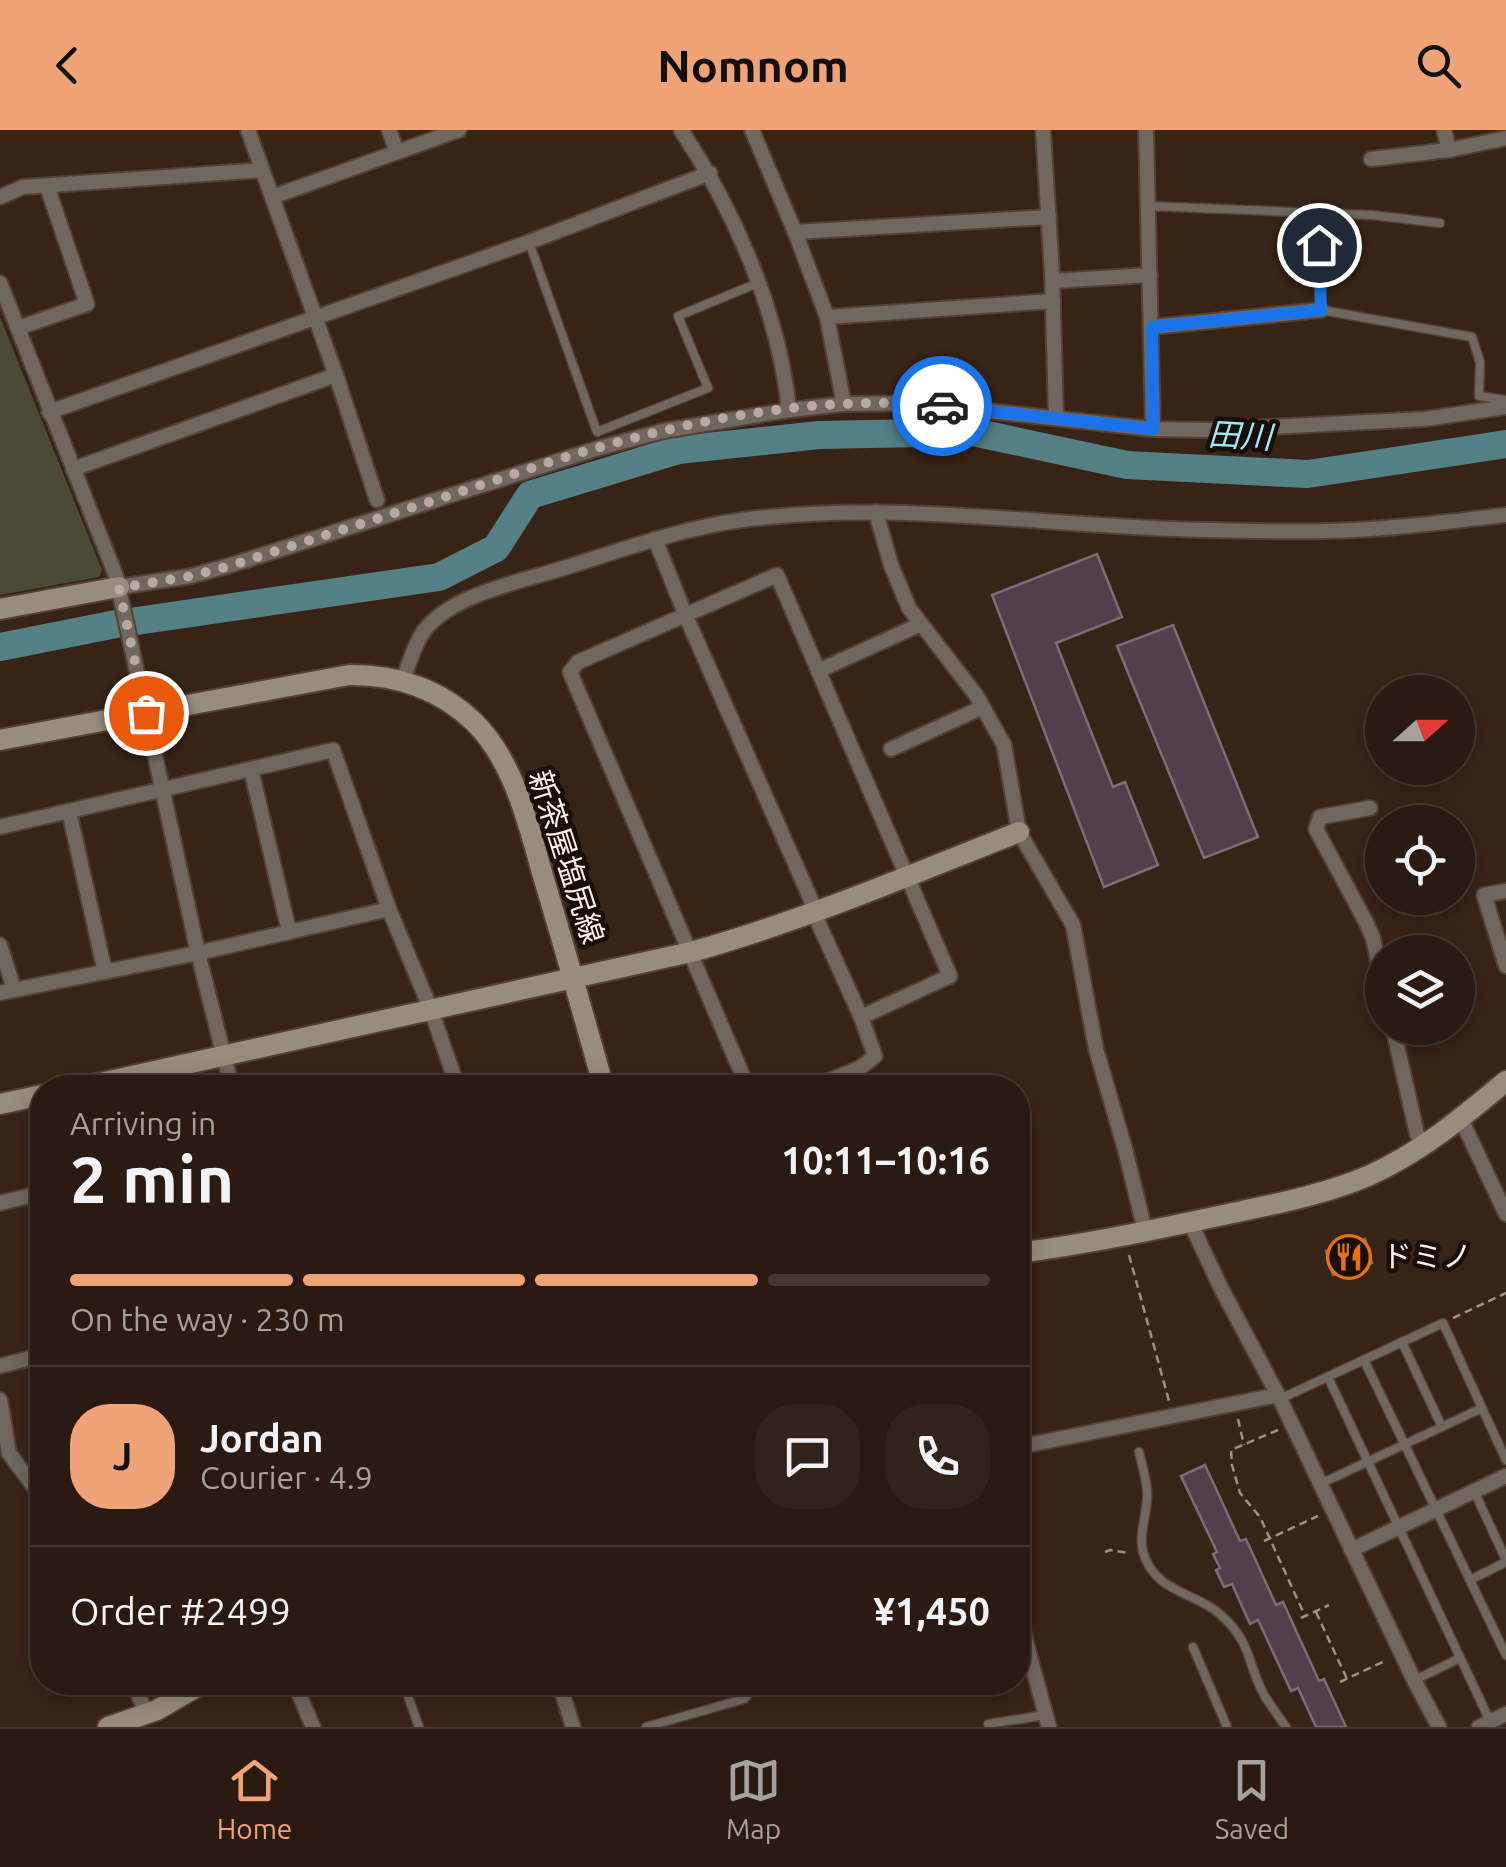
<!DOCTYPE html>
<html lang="en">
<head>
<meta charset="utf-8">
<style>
  body { margin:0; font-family:Ubuntu,"Noto Sans JP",sans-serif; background:#32231a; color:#f1f3f6; height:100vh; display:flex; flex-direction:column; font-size:38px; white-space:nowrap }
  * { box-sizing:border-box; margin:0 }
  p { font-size:32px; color:#a5a19f }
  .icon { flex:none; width:55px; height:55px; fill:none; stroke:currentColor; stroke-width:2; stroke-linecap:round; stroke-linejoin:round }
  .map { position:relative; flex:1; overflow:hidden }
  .panel { position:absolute; left:30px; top:945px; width:1000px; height:620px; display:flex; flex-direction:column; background:#2a1a11; border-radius:40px; box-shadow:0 5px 25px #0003,0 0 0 2px #463831 }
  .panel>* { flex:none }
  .needle { width:65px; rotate:69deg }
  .controls { position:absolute; left:1365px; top:545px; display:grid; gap:20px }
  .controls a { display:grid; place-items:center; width:110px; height:110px; border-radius:50%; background:#2a1a11; box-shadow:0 5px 25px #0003,0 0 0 2px #463831; font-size:50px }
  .pin { position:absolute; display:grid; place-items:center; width:85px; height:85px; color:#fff; margin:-42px; border:5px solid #fff; border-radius:50%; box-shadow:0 2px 10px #0007 }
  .courier { position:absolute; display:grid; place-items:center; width:100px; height:100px; margin:-50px; border:8px solid #1a73e8; border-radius:50%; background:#fff; color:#222; box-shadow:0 2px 12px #0007 }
  .summary em { font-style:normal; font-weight:600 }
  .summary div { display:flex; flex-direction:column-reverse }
  .summary { display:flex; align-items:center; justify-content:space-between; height:170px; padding:0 40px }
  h1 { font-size:65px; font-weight:600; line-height:75px }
  .bar { display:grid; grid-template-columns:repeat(4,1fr); gap:15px 10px; align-content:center; height:120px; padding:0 40px }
  .bar i { height:12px; border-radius:8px; background:#463831 }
  .bar .on { background:#efa377 }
  .bar p { grid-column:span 4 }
  .line { display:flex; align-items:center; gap:25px; padding:0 40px; border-top:2px solid #463831 }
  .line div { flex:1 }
  .round { display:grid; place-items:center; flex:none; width:105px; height:105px; border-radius:40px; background:#32231a }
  header { display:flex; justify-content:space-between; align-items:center; height:130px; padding:0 40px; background:#efa377; color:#111; font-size:45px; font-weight:600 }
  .tab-bar { display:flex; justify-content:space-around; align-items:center; height:140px; border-top:2px solid #463831; background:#2a1a11; font-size:28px; color:#a5a19f }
  .tab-bar a { display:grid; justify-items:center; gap:5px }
  .tab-bar .on { color:#efa377 }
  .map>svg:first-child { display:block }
  .green { fill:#494c33 }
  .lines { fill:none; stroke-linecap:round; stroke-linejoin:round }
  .river { stroke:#548086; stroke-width:28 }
  .building { fill:#553e4c; stroke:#826978; stroke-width:2.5 }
  .lane-casing { stroke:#544034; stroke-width:11 }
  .street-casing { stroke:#544034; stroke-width:18 }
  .secondary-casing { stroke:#544034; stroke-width:24 }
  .path { stroke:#a08f85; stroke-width:2.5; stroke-dasharray:8 5; stroke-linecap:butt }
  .lane { stroke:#70685f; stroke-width:8 }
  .street { stroke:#70685f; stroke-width:14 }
  .secondary { stroke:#988c7d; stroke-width:20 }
  .done { stroke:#b9a89f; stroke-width:10; stroke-dasharray:0 18 }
  .route { stroke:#1a73e8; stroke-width:12 }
  .labels { text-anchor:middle; stroke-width:9; stroke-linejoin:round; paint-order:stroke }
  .street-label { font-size:30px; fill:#fff0e8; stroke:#180f0a }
  .poi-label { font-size:30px; fill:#fff0e8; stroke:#180f0a; text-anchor:start }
  .water-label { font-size:32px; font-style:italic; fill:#9cedf6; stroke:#180f0a }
</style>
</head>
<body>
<header><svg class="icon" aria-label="back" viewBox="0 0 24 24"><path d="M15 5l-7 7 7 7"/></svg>Nomnom<svg class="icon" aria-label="search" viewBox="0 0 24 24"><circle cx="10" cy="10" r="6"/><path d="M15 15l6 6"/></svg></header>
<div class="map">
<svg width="1506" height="1597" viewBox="0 0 1506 1597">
  <rect width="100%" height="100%" fill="#382317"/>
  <polygon class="green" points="0,187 102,440 99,447 0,465"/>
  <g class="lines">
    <polyline class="river" points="0,517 116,494 439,447 496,418 530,365 678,320 819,305 973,302 1127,335 1308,344 1506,314"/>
  </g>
  <g class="building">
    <polygon points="1097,424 1122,487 1056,513 1113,657 1125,652 1158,735 1104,757 992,465"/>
    <polygon points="1173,495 1258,707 1204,728 1117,516"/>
    <polygon points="1406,638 1452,638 1453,641 1410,653"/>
    <polygon points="1365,1109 1372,1133 1333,1145 1326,1121"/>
    <polygon points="1205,1335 1240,1411 1246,1409 1276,1475 1283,1472 1319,1551 1324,1549 1346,1597 1316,1597 1298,1558 1291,1561 1258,1490 1250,1494 1232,1454 1224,1457 1216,1440 1220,1438 1213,1424 1217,1422 1181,1346"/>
  </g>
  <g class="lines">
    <g class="lane-casing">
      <g id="lane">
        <polyline points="1148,76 1318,83 1321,180 1472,207 1480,232 1479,266 1506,270"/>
        <polyline points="1318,83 1371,85 1440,93"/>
        <polyline points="529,112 597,302 708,258 678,186 758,153"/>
        <polyline points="1402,1212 1442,1297"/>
        <polyline points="1364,1230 1506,1525"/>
        <polyline points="1328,1247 1490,1591"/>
        <polyline points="1280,1269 1443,1193 1506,1330"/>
        <path d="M1139,1322c3,12 7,26 8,38 2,20 -9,42 -4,62 12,41 52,40 77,62 33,30 26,47 44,81 7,11 15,22 22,32"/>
        <polyline points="1320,1354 1482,1278"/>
        <polyline points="1474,1361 1506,1430"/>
        <polyline points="1470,1450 1506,1432"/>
        <polyline points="1193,1517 1227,1597"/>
        <polyline points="1415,1550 1460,1528"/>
        <polyline points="403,1552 419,1597"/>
        <polyline points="988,1594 1045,1585"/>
        <polyline points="646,1597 744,1569 752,1560 752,1552"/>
      </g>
    </g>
    <g class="street-casing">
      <g id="street">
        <polyline points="248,0 336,245 377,370"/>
        <polyline points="389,0 397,22"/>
        <path d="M681,0c54,81 98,183 108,280"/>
        <polyline points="752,0 795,102 827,187 844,274"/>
        <polyline points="1043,0 1052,143 1056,287"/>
        <polyline points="1146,0 1153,299"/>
        <polyline points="1444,0 1449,20"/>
        <polyline points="1371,29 1449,20 1506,8"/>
        <polyline points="0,67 23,57 262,40"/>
        <polyline points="272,67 459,0"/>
        <polyline points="795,102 1049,87"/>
        <polyline points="1053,151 1150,145"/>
        <polyline points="0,153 116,446 198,823 232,958"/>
        <polyline points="827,187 1053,171"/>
        <polyline points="1152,197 1321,180"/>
        <polyline points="18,198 87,174 47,56"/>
        <polyline points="49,282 529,112 710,43"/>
        <polyline points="73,339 336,245"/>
        <polyline points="876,382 891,435 909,478 976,565 1004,615 1019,702 1073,795 1096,919 1125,1019 1145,1101"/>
        <polyline points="655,409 685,484 812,772 818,792 861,887 875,926 860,938 810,958"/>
        <polyline points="119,457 191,446 231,435 599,318 663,301 789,280 844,274 916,273 1153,299 1209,300 1425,289 1506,277"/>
        <polyline points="818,541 921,494"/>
        <path d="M403,550c6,-16 11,-35 21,-49 27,-37 100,-50 143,-64 57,-18 116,-39 175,-47 156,-21 313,8 469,10 38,1 76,2 114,1 60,-1 121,-9 181,-16"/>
        <polyline points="891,619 983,577"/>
        <polyline points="251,639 289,801"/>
        <polyline points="1370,678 1320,687 1316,699 1367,794 1373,808 1382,850"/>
        <polyline points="69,681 105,842"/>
        <polyline points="0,697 333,620 389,779 431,880 458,958"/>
        <polyline points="1506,761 1484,765 1506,836"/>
        <polyline points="0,815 14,859"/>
        <polyline points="0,863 198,823 389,779"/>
        <polyline points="1393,898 1417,1004 1424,1016"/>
        <polyline points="748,958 570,542 578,532 777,445 950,846 861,887"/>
        <polyline points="1461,989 1506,1084"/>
        <polyline points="0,1073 42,1063"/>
        <polyline points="1190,1092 1221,1158 1280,1269 1414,1550 1439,1597"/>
        <polyline points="0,1236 42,1225"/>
        <polyline points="0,1270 9,1323 42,1368"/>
        <polyline points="1018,1317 1278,1265"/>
        <polyline points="1351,1420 1506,1346"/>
        <polyline points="1018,1482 1049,1597"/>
        <polyline points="133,1552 146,1583"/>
        <polyline points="294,1552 313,1597"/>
        <polyline points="559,1552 573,1597"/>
        <polyline points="1479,1597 1506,1584"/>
      </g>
    </g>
    <g class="secondary-casing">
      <g id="secondary">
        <polyline points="0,479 119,457"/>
        <path d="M0,610l349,-65c46,-1 91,14 125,47 45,44 57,117 75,174 19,64 37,128 55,192"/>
        <path d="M78,958l613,-136c112,-31 219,-77 328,-120"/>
        <polyline points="0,974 42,965"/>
        <path d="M1018,1123c70,-9 140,-24 210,-39 47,-10 95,-19 140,-38 52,-23 95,-59 138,-95"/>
        <polyline points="108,1597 157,1580 205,1552"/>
      </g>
    </g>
    <g class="path">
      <polyline points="1129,1125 1169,1271"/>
      <polyline points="1453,1188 1506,1163"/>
      <polyline points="1238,1289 1244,1315"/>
      <polyline points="1278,1300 1231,1320 1232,1335 1240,1363 1260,1387 1305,1486"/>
      <polyline points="1264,1411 1318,1386"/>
      <polyline points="1105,1422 1110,1420 1129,1423"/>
      <polyline points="1316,1482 1347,1549"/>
      <polyline points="1301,1488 1329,1475"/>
      <polyline points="1340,1552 1387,1530"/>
    </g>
    <use href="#lane" class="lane"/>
    <use href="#street" class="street"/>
    <use href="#secondary" class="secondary"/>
  </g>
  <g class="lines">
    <path class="done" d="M146,583l-27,-125 72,-12 39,-10c83,-27 166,-53 248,-80 32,-10 63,-22 95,-31 117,-35 246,-61 369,-49"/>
    <polyline class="route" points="942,276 1153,299 1152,197 1321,180 1319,115"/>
  </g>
  <defs>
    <g id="restaurant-ring" transform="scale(2.25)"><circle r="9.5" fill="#180f0a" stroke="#e8710a" stroke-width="1.5"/><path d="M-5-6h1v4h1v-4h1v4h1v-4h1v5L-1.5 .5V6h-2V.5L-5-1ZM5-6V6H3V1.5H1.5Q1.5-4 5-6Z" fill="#e8710a"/></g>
  </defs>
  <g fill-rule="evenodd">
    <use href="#restaurant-ring" x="1349" y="1127"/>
  </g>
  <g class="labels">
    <g class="street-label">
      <text transform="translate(566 727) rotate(72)" y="10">新茶屋塩尻線</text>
    </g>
    <g class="poi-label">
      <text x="1382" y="1137">ドミノ</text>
    </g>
    <g class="water-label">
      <text transform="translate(1240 306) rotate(3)" y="11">田川</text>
    </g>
  </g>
</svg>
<div class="controls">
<a><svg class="needle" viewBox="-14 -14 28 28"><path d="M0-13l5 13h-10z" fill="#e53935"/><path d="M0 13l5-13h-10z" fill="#a5a19f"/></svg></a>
<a><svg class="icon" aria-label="locate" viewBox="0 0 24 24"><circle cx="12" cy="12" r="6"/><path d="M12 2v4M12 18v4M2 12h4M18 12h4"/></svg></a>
<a><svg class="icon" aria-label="layers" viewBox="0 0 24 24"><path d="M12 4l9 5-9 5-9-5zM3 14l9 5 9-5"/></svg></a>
</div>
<div class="pin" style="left:146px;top:583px;background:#ea580c"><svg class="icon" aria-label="bag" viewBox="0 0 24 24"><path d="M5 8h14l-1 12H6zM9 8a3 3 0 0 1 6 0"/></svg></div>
<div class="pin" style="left:1319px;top:115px;background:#1f2937"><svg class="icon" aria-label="home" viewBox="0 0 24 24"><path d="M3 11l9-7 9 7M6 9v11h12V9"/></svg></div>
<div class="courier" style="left:942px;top:276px"><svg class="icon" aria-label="car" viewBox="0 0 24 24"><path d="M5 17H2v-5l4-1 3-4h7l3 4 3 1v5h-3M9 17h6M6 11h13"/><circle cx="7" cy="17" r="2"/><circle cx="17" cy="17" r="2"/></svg></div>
<section class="panel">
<div class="summary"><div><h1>2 min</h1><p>Arriving in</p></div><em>10:11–10:16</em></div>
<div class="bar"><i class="on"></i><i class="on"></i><i class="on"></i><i></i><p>On the way · 230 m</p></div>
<div class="line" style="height:180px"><b class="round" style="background:#efa377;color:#111">J</b><div><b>Jordan</b><p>Courier · 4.9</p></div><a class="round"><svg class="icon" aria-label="chat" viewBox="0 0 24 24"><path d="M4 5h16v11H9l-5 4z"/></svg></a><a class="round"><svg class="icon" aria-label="phone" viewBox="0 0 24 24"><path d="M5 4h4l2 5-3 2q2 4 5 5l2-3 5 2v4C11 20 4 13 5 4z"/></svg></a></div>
<div class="line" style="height:130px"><div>Order #2499</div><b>¥1,450</b></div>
</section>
</div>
<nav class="tab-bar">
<a class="on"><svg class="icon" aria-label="home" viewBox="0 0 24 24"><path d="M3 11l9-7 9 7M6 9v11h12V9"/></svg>Home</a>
<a><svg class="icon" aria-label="map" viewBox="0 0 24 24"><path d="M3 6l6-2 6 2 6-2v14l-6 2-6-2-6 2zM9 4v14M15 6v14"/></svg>Map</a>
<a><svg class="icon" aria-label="saved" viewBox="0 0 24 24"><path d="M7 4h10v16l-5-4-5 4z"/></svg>Saved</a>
</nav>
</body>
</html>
